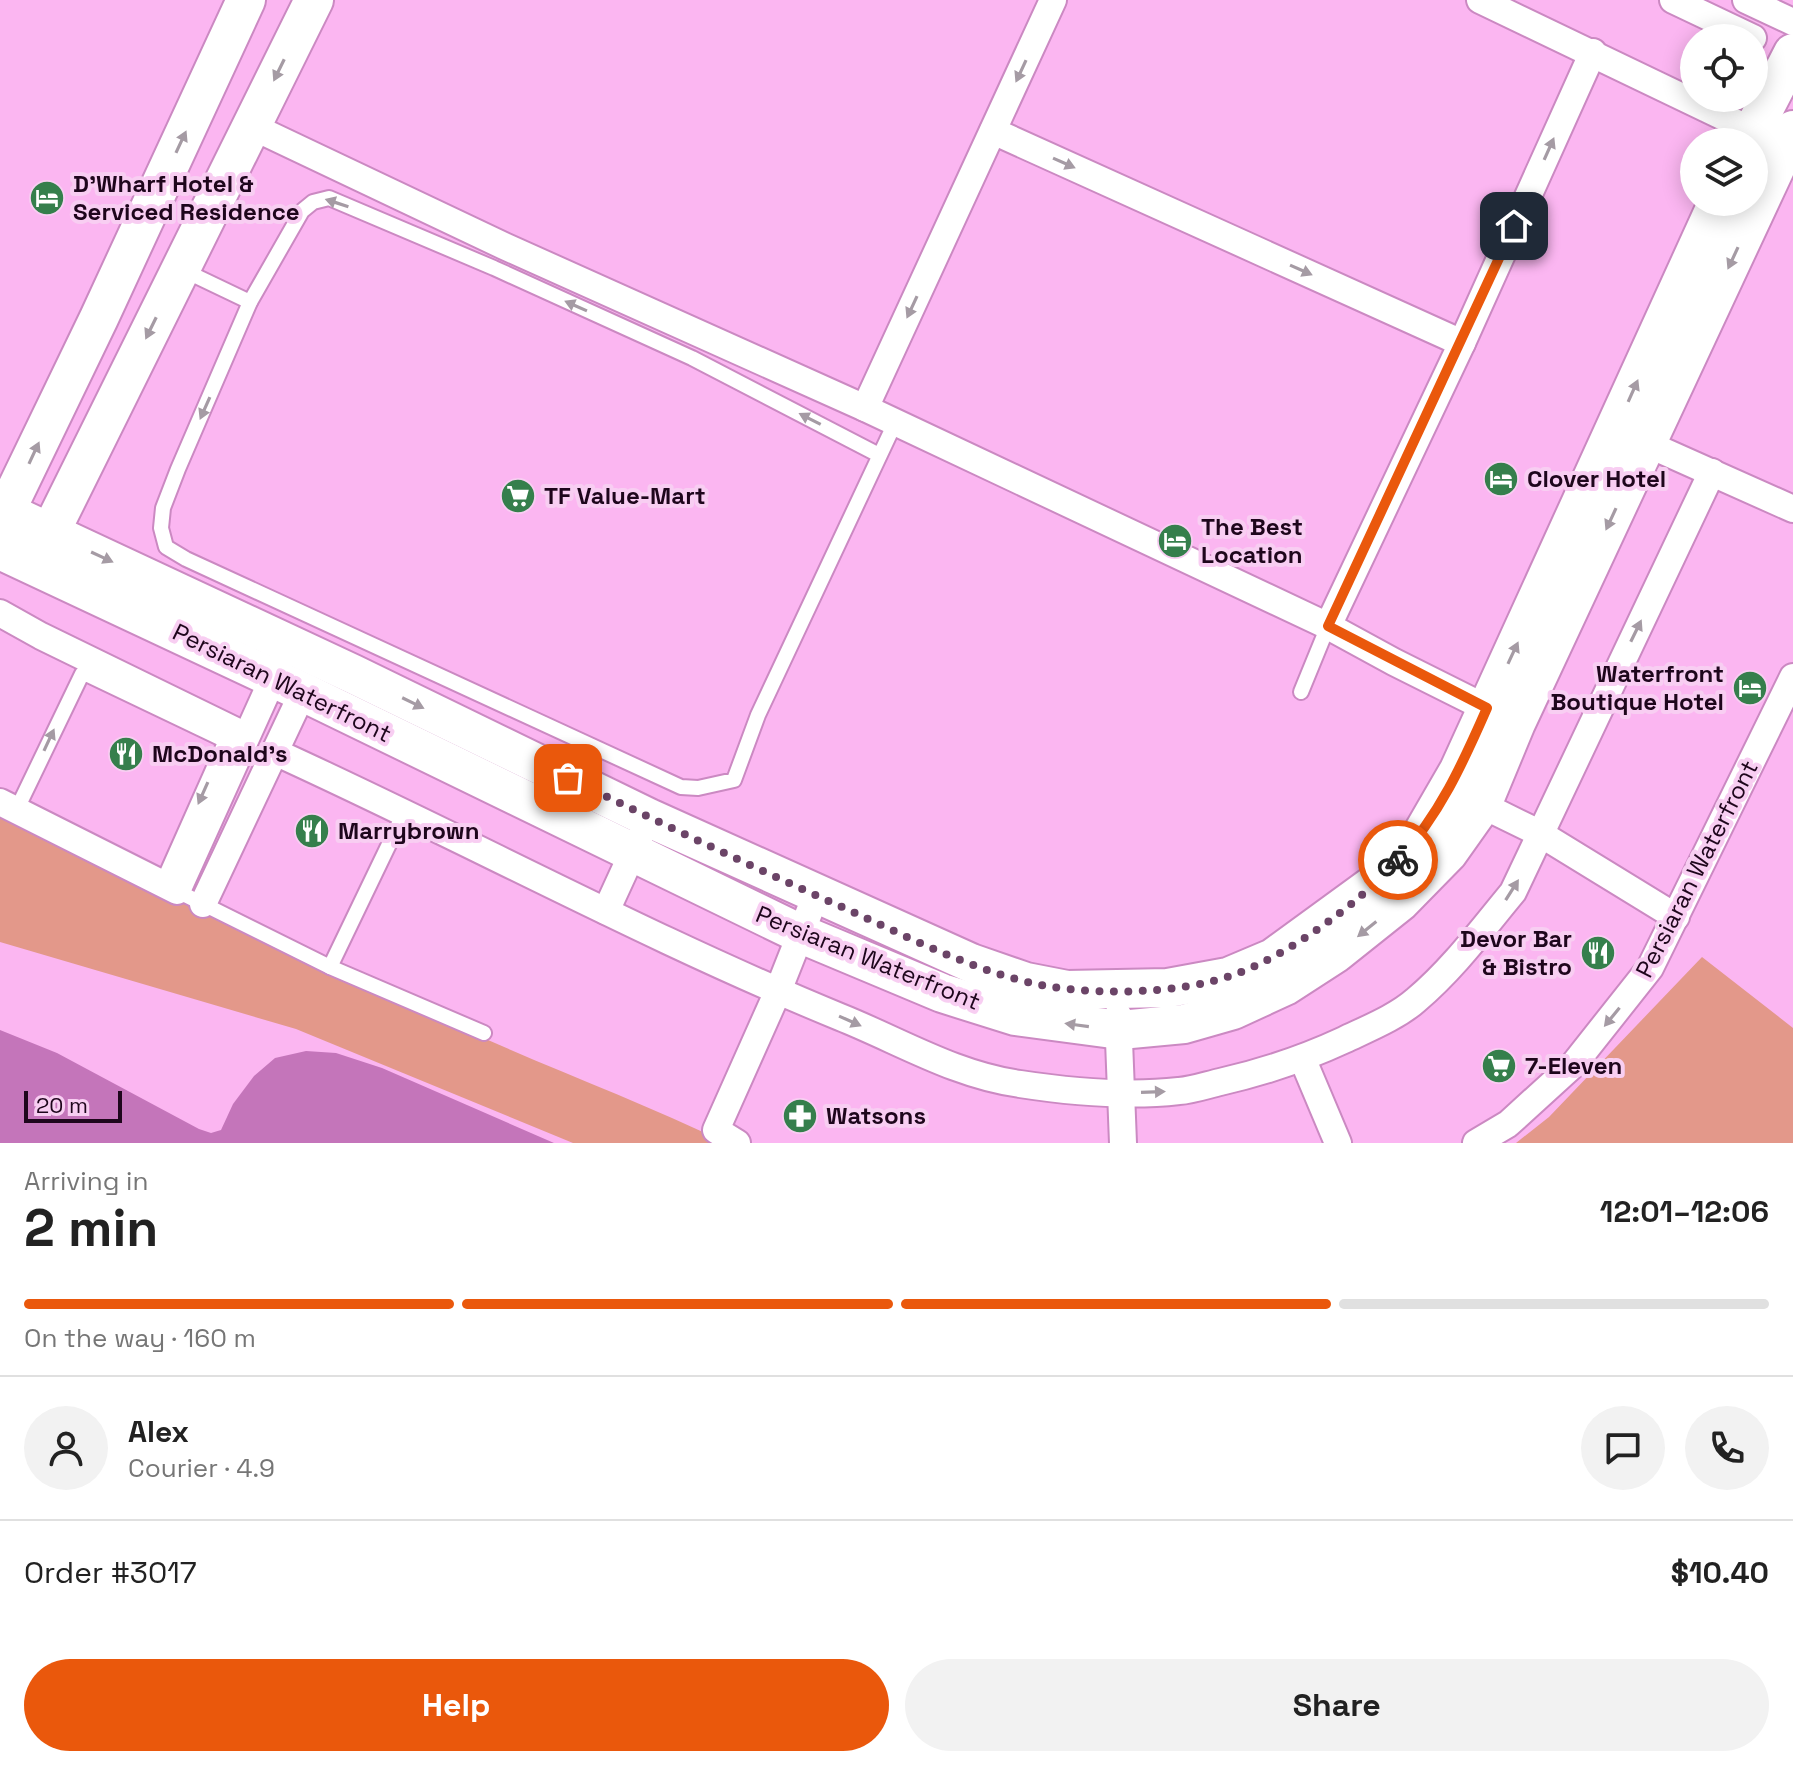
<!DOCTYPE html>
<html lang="en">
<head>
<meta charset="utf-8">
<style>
  body { margin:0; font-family:"Space Grotesk",sans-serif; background:#f2f2f2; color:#222; height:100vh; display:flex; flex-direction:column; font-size:30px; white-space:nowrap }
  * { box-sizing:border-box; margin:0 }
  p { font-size:26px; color:#767676 }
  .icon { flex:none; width:44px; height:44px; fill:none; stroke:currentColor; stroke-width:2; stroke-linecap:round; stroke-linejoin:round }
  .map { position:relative; height:1143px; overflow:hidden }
  .details { display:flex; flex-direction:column; background:#fff; flex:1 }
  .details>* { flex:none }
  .tools { position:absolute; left:1680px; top:24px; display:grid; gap:16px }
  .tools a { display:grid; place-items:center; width:88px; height:88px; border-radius:50%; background:#fff; box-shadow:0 4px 20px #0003; font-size:40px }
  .scale { position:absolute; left:24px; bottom:20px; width:98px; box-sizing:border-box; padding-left:8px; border:4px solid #1e061c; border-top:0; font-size:22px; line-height:28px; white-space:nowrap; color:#1e061c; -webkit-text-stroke:6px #f8cef2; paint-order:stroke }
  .pin { position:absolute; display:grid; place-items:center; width:68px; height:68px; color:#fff; margin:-34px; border-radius:16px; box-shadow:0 4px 12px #0006 }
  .courier { position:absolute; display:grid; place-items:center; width:80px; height:80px; margin:-40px; border:6px solid #ea580c; border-radius:50%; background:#fff; color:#222; box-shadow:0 2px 10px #0007 }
  .summary em { font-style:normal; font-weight:800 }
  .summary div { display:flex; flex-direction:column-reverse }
  .summary { display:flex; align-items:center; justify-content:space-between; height:136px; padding:0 24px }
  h1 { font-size:52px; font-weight:800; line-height:60px }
  .bar { display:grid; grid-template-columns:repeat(4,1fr); gap:12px 8px; align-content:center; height:96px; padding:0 24px }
  .bar i { height:10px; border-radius:6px; background:#e0e0e0 }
  .bar .selected { background:#ea580c }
  .bar p { grid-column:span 4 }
  .line { display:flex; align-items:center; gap:20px; padding:0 24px; border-top:2px solid #e0e0e0 }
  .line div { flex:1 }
  .round { display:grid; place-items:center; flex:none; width:84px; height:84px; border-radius:42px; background:#f2f2f2 }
  .primary-button { display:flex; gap:16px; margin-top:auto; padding:16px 24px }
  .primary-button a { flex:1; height:92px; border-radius:48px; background:#ea580c; color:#fff; font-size:32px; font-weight:800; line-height:92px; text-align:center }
  .primary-button a+a { background:#f2f2f2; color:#222 }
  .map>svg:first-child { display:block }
  .green { fill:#e3988a }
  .water { fill:#c475ba }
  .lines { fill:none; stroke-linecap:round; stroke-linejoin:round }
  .lane-casing { stroke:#cb89c2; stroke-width:18 }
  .street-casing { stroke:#cb89c2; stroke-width:30 }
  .secondary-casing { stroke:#cb89c2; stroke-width:42 }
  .lane { stroke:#fff; stroke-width:14 }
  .street { stroke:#fff; stroke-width:26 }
  .secondary { stroke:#fff; stroke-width:38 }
  .oneway { fill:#a59ba4 }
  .done { stroke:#6b4467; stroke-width:8; stroke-dasharray:0 14.4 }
  .route { stroke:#ea580c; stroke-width:10 }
  .labels { text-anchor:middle; stroke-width:8; stroke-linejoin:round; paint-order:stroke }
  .poi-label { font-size:24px; font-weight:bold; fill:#1e061c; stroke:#f8cef2; text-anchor:start }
  .street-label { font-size:24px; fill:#1e061c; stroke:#f8cef2 }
</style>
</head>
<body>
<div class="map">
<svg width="1793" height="1143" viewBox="0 0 1793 1143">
  <rect width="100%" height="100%" fill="#fbb6f1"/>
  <g class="green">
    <path d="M0,810c162,78 323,158 488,230 79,35 160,65 238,103h-153l-277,-114 -296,-87z"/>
    <polygon points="1702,957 1793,1028 1793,1143 1516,1143 1549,1117"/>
  </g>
  <polygon class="water" points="0,1030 57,1053 199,1129 211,1133 221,1130 233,1104 254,1076 275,1058 306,1051 336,1053 382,1068 554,1143 0,1143"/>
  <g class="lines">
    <g class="lane-casing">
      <g id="lane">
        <polyline points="181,269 250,302"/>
        <polyline points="879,455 692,358 494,268 329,198 313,202 302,211 250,302 178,469 163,508 161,528 166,547 186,559 681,787 698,788 734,780 758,715 895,423"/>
        <polyline points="1301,692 1328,626"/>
        <polyline points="16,811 82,674 88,675 222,739 225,743 223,747 162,884"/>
        <polyline points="177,891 330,967 484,1033"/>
        <polyline points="330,967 405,811"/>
      </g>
    </g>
    <g class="street-casing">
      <g id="street">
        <polyline points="1480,0 1753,131"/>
        <polyline points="1673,0 1753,38"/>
        <polyline points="1746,0 1793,22"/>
        <polyline points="251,126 504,246 865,408 1328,626 1394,662 1502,716"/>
        <polyline points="993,131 1462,343"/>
        <polyline points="865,408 1053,0"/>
        <polyline points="1634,438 1793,509"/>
        <polyline points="0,613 41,636 246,736"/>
        <polyline points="1328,626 1462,343 1593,52"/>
        <path d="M275,752c189,86 372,186 565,265 60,24 115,58 180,67 52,8 107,13 159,7 14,-1 28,-6 41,-9 44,-10 83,-23 124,-42 23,-11 53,-23 72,-40 37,-31 67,-72 97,-108l199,-420"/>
        <polyline points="0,802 177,891 279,665"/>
        <polyline points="1482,805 1539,833 1676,917"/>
        <polyline points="203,904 303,692"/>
        <polyline points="606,911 639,839"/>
        <polyline points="1118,1015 1123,1143"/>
        <polyline points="1303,1060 1338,1143"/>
        <polyline points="737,1143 716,1130 778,991 816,895"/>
        <polyline points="1476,1143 1508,1124 1574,1064 1650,968 1793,677"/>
      </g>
    </g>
    <g class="secondary-casing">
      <g id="secondary">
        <polyline points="1747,142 1793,53"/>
        <polyline points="6,512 353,674 649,818 971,963 1026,982 1067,990 1168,988 1228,977 1273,958 1380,880 1422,834 1459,770 1718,202"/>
        <polyline points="0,523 99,318 246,0"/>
        <polyline points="0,550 303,692 801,934 942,993 1015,1016 1120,1030 1184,1024 1233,1010 1285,986 1336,953 1400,902 1448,853 1482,805 1516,723 1793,130"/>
        <polyline points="40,553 314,0"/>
      </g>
    </g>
    <use href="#lane" class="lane"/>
    <use href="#street" class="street"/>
    <use href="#secondary" class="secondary"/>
  </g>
  <defs><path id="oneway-solid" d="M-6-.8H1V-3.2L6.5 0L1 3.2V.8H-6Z" transform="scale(2)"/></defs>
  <g class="oneway">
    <use href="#oneway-solid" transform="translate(279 70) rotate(116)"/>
    <use href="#oneway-solid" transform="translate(1021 71) rotate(115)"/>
    <use href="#oneway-solid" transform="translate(181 142) rotate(-65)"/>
    <use href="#oneway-solid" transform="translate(1549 149) rotate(-66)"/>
    <use href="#oneway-solid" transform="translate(1064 163) rotate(24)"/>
    <use href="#oneway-solid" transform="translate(337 203) rotate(-162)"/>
    <use href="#oneway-solid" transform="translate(1733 258) rotate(115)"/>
    <use href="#oneway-solid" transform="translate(1301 270) rotate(24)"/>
    <use href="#oneway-solid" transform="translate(576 306) rotate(-156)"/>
    <use href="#oneway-solid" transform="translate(912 307) rotate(115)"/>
    <use href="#oneway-solid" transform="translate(151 328) rotate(116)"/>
    <use href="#oneway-solid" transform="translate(1633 391) rotate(-66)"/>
    <use href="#oneway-solid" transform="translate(205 408) rotate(114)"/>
    <use href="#oneway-solid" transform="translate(810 419) rotate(-153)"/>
    <use href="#oneway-solid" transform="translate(34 453) rotate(-65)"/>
    <use href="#oneway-solid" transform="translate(1611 519) rotate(115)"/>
    <use href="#oneway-solid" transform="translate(102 557) rotate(25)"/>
    <use href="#oneway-solid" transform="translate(1636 631) rotate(-64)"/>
    <use href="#oneway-solid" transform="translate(1513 653) rotate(-65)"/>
    <use href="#oneway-solid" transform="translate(413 703) rotate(26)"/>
    <use href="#oneway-solid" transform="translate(49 740) rotate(-65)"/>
    <use href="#oneway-solid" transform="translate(203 793) rotate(114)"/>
    <use href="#oneway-solid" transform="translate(1512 890) rotate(-58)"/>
    <use href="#oneway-solid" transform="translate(1367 929) rotate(141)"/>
    <use href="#oneway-solid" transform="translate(1612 1017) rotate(129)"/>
    <use href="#oneway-solid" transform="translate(850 1021) rotate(24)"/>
    <use href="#oneway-solid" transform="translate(1077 1025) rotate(-172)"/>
    <use href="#oneway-solid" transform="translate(1153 1092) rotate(-2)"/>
  </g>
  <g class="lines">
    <path class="done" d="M568,778c91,44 182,88 274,129 60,27 121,59 185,75 56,14 148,13 203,-6 57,-19 128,-72 168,-116"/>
    <path class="route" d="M1398,860c41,-44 65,-97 89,-152l-159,-82 186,-400"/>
  </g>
  <defs>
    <g id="hotel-disc" transform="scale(1.8)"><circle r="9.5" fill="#357f4c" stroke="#f8cef2"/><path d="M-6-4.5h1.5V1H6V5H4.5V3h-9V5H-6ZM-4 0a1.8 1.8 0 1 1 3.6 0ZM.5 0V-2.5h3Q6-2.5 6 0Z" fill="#fff"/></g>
    <g id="supermarket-disc" transform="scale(1.8)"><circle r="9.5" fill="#357f4c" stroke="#f8cef2"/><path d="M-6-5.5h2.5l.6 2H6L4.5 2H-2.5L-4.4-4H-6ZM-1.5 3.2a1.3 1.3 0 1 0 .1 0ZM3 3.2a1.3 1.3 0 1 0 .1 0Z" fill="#fff"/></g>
    <g id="restaurant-disc" transform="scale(1.8)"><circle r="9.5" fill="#357f4c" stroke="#f8cef2"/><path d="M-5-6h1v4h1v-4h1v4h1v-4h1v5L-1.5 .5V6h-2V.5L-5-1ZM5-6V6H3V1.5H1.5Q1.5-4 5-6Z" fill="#fff"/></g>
    <g id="pharmacy-disc" transform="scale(1.8)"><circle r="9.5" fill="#357f4c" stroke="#f8cef2"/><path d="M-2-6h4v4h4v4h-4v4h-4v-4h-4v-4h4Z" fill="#fff"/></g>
  </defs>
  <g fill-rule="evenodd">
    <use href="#hotel-disc" x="47" y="198"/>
    <use href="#hotel-disc" x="1501" y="479"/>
    <use href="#supermarket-disc" x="518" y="496"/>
    <use href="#hotel-disc" x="1175" y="541"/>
    <use href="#hotel-disc" x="1750" y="688"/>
    <use href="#restaurant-disc" x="126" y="754"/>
    <use href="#restaurant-disc" x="312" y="831"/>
    <use href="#restaurant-disc" x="1598" y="953"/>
    <use href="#supermarket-disc" x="1499" y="1066"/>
    <use href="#pharmacy-disc" x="800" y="1116"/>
  </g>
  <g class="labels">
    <g class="poi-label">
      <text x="73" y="192">D'Wharf Hotel &amp;<tspan x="73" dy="28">Serviced Residence</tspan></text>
      <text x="1527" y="487">Clover Hotel</text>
      <text x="544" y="504">TF Value-Mart</text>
      <text x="1201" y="535">The Best<tspan x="1201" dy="28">Location</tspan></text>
      <text x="1724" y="682" text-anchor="end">Waterfront<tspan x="1724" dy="28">Boutique Hotel</tspan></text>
      <text x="152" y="762">McDonald's</text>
      <text x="338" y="839">Marrybrown</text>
      <text x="1572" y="947" text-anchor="end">Devor Bar<tspan x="1572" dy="28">&amp; Bistro</tspan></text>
      <text x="1525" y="1074">7-Eleven</text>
      <text x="826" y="1124">Watsons</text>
    </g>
    <g class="street-label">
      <text transform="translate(282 683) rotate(26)" y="8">Persiaran Waterfront</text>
      <text transform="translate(1697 869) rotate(-63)" y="8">Persiaran Waterfront</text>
      <text transform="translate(868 958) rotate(22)" y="8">Persiaran Waterfront</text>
    </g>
  </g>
</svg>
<div class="tools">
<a><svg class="icon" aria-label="locate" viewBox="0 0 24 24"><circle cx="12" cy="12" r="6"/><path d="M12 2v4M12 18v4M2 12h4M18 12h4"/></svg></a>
<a><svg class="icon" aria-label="layers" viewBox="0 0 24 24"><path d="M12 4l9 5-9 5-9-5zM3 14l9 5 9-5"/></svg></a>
</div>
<div class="scale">20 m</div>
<div class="pin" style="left:568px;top:778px;background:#ea580c"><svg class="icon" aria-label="bag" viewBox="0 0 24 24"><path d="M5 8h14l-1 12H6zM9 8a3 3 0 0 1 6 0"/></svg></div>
<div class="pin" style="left:1514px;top:226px;background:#1f2937"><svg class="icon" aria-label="home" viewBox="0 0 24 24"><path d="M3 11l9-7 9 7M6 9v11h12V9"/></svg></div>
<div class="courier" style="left:1398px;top:860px"><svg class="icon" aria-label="bike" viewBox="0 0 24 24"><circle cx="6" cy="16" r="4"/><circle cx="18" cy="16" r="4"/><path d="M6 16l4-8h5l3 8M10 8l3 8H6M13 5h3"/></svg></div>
</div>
<section class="details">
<div class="summary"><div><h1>2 min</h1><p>Arriving in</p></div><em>12:01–12:06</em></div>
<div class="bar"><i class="selected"></i><i class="selected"></i><i class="selected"></i><i></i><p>On the way · 160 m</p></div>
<div class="line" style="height:144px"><a class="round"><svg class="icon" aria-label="person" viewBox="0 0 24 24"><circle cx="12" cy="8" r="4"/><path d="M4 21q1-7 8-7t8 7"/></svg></a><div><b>Alex</b><p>Courier · 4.9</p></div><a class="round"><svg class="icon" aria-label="chat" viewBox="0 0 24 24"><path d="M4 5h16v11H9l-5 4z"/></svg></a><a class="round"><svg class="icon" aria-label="phone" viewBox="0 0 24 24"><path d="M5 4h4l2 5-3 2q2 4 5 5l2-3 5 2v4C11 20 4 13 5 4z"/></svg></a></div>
<div class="line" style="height:104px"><div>Order #3017</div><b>$10.40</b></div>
<div class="primary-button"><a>Help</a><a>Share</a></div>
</section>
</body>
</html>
